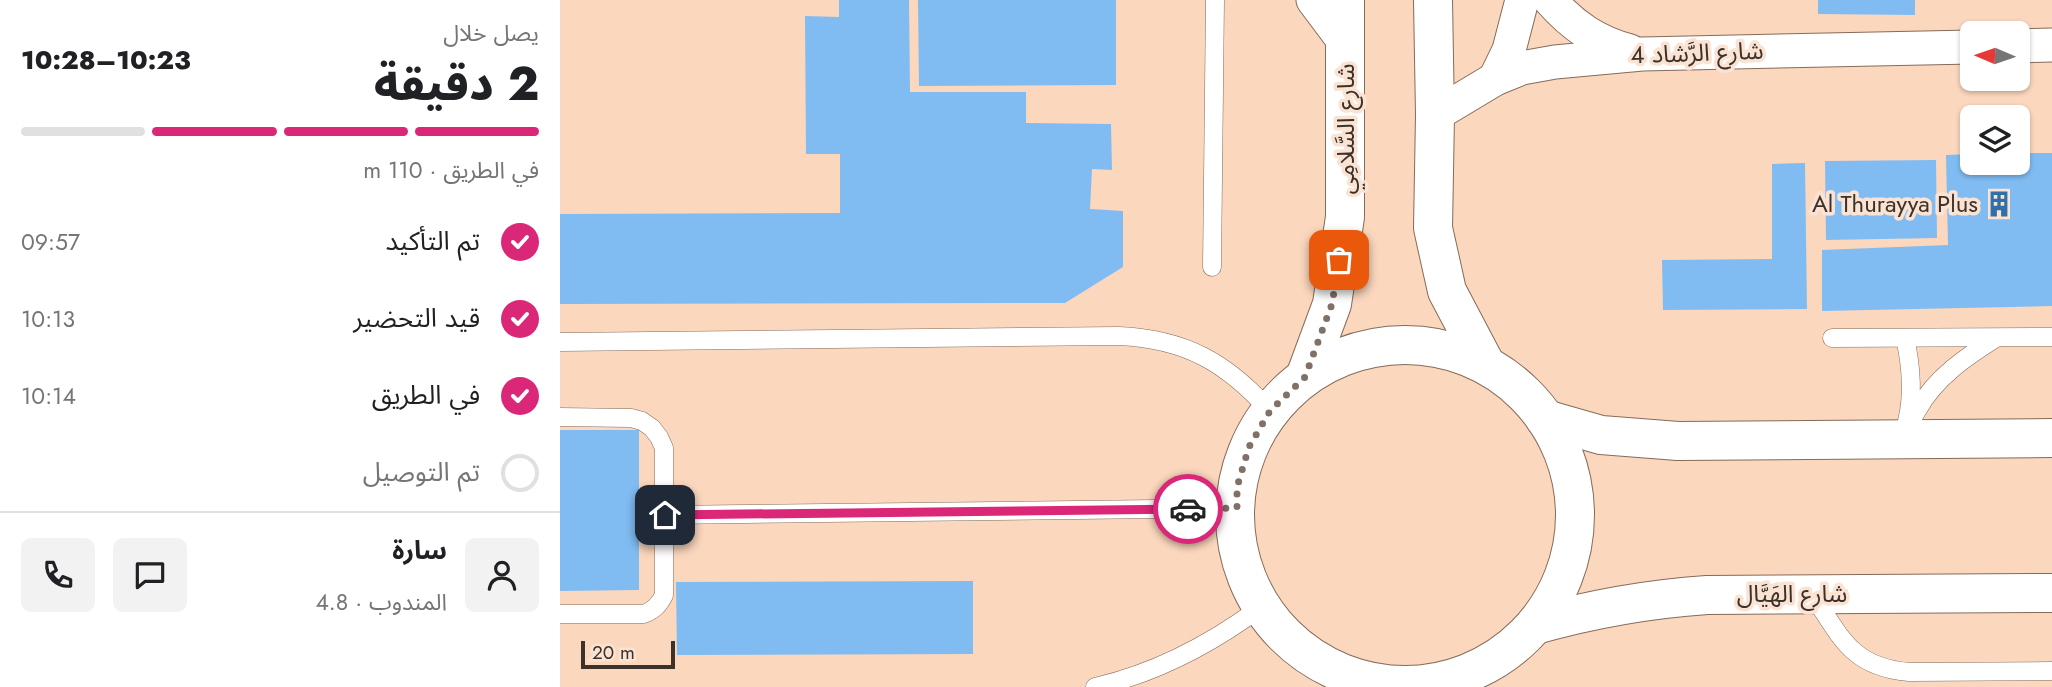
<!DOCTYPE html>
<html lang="ar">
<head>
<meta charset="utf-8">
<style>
  body { margin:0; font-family:Jost,"Noto Sans Arabic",sans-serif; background:#f2f2f2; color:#202124; direction:rtl; height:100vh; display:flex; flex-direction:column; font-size:26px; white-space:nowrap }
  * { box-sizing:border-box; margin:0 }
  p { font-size:23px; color:#757577 }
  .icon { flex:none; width:38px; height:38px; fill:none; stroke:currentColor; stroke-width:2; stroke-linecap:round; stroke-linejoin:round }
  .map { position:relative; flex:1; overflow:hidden; direction:ltr }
  .details { display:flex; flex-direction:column; background:#fff; width:560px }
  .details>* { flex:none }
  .needle { width:46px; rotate:272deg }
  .fabs { position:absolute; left:1400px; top:21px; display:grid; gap:14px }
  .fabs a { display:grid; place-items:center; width:70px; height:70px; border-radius:10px; background:#fff; box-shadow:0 2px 5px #0004; font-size:35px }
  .scale { position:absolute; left:21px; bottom:18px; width:94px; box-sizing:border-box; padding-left:7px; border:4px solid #3d322a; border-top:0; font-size:19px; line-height:24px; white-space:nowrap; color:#3d322a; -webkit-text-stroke:5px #fbe3d4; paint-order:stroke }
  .pin { position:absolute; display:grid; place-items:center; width:60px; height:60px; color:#fff; margin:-30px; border-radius:14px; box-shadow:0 4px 10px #0006 }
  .courier { position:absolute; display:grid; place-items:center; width:70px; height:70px; margin:-35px; border:5px solid #db2777; border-radius:50%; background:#fff; color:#222; box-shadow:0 2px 9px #0007 }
  .head em { font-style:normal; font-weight:800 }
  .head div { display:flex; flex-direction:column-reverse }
  .head { display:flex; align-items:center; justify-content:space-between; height:119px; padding:0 21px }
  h1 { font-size:46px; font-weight:800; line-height:52px }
  .bar { display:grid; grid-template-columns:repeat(4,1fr); gap:10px 7px; align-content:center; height:84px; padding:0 21px }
  .bar i { height:9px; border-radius:5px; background:#e0e0e0 }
  .bar .on { background:#db2777 }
  .bar p { grid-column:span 4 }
  .line { display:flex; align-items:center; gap:18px; padding:0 21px; border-top:2px solid #e0e0e0 }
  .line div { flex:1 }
  .round { display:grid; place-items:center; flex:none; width:74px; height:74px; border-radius:10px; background:#f2f2f2 }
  ol { padding:0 21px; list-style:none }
  li { display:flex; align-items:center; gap:21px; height:77px }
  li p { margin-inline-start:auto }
  li .icon { padding:7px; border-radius:50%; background:#db2777; color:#fff; stroke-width:4 }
  li:last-child { color:#757577 }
  li i { width:38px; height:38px; border:4px solid #e0e0e0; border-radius:50% }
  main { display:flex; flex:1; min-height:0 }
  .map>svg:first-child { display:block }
  .built { fill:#fbd7be; fill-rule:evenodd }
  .building { fill:#80bcf2 }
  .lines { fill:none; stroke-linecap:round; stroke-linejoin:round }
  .service-casing { stroke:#856b59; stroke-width:19 }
  .minor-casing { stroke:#856b59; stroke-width:35 }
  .tertiary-casing { stroke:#856b59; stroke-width:40 }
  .service { stroke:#fff; stroke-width:18 }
  .minor { stroke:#fff; stroke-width:33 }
  .tertiary { stroke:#fff; stroke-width:38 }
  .done { stroke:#807066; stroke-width:7; stroke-dasharray:0 12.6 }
  .route { stroke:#db2777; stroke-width:9 }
  .labels { text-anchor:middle; stroke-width:7; stroke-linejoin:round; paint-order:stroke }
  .street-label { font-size:24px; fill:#3d322a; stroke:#fbe3d4 }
  .poi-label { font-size:24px; fill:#3d322a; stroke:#fbe3d4; text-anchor:end }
</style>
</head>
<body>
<main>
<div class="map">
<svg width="1492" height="687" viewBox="0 0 1492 687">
  <rect width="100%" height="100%" fill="#fbe3d4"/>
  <path class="built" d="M0,0h1492v687h-1492zM1412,33h46v46h-46zM1412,117h46v46h-46z"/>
  <g class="building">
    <polygon points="279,0 349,0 350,92 466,92 466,123 551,124 552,170 532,169 530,209 563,211 563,267 505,303 0,304 0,214 280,213 280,154 246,154 245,16 279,17"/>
    <polygon points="358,0 556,0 556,85 359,86"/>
    <polygon points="1258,0 1355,0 1355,15 1258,14"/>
    <polygon points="1458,153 1492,153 1492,306 1262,311 1262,250 1388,245 1386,155 1412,154 1412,163 1458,163"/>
    <polygon points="1376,160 1377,238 1266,240 1265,161"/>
    <polygon points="1245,163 1247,309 1103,310 1102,260 1212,259 1212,164"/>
    <polygon points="0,430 79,430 79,590 0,591"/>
    <polygon points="413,581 413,654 117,655 116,582"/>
  </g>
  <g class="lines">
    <g class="service-casing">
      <g id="service">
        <polyline points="652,267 655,0"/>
        <polyline points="1272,338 1492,337"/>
        <path d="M1345,338c6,27 9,55 2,83"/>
        <path d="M0,342l559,-6c66,3 107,26 151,75"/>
        <path d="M0,417l71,1 11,3 10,7 7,9 5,11v147c-5,10 -10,15 -20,19h-84"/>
        <path d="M1343,439c5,-10 9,-21 15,-30 18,-32 48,-52 78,-71"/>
        <polyline points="105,515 677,508"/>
        <path d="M1252,594c29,43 39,73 97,78l143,-1"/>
        <path d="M535,687c62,-14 116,-43 166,-80"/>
      </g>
    </g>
    <g class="minor-casing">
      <g id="minor">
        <polyline points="753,0 786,44"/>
        <path d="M990,0c23,26 46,42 80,51"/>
        <polyline points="1458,46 1492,45"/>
        <polyline points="935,79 949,50 962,0"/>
        <polyline points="875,115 935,79 962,68 995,62 1082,54 1412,47"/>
      </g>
    </g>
    <g class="tertiary-casing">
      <g id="tertiary">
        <polyline points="873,0 875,115 873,228 887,291 926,365"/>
        <circle cx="845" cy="515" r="170"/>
        <polyline points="745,377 772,304 785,217 785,0"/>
        <polyline points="985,419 1041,435 1118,441 1492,438"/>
        <path d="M975,625c57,-16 113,-26 172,-30l345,-2"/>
      </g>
    </g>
    <use href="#service" class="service"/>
    <use href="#minor" class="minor"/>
    <use href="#tertiary" class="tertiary"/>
  </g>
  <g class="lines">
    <polyline class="done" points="628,509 677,508 677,487 689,447 710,411 745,377 772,304 779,260"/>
    <polyline class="route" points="105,515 628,509"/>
  </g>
  <defs>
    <g id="building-bare" transform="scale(2.1)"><path d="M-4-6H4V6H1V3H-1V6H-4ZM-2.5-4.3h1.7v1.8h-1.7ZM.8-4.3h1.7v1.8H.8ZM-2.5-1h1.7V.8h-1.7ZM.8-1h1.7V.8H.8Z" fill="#3070a7" stroke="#fbe3d4" stroke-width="2.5" paint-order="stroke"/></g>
  </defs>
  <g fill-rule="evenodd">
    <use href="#building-bare" x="1439" y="204"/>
  </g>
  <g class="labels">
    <g class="street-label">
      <text transform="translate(1137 53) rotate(-2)" y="8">شارع الرَّشاد 4</text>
      <text transform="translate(786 129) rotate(-90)" y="8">شارع السَّلامِي</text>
      <text x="1232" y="602">شارع الهَيَّال</text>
    </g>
    <g class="poi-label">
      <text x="1418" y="212">Al Thurayya Plus</text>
    </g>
  </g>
</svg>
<div class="fabs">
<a><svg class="needle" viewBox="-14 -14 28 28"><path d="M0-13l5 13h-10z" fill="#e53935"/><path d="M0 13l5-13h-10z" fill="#757577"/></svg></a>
<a><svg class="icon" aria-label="layers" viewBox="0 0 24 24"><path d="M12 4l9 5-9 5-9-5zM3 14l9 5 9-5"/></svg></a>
</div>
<div class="scale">20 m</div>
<div class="pin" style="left:779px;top:260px;background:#ea580c"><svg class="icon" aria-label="bag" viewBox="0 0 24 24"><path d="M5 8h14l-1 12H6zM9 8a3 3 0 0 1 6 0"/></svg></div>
<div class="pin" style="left:105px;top:515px;background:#1f2937"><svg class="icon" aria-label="home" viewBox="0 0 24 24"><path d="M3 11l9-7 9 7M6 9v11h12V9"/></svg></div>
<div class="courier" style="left:628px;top:509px"><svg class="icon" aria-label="car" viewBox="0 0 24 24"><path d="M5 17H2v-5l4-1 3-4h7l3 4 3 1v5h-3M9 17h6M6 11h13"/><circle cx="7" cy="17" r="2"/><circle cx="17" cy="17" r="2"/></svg></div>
</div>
<section class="details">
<div class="head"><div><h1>2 دقيقة</h1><p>يصل خلال</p></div><em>10:23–10:28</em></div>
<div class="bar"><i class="on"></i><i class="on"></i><i class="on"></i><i></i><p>في الطريق · 110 m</p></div>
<ol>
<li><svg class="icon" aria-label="check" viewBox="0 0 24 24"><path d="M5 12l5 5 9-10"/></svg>تم التأكيد<p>09:57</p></li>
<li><svg class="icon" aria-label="check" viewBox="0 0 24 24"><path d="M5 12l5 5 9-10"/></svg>قيد التحضير<p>10:13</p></li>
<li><svg class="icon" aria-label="check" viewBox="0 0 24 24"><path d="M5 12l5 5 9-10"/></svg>في الطريق<p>10:14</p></li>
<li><i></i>تم التوصيل</li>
</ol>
<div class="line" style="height:126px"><a class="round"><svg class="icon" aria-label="person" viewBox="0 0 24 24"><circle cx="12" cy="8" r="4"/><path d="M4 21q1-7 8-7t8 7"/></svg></a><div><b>سارة</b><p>المندوب · 4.8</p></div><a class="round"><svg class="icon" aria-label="chat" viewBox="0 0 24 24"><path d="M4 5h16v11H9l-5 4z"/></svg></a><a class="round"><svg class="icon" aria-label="phone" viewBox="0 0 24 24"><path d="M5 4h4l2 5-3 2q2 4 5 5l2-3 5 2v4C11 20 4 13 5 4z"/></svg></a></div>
</section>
</main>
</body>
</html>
